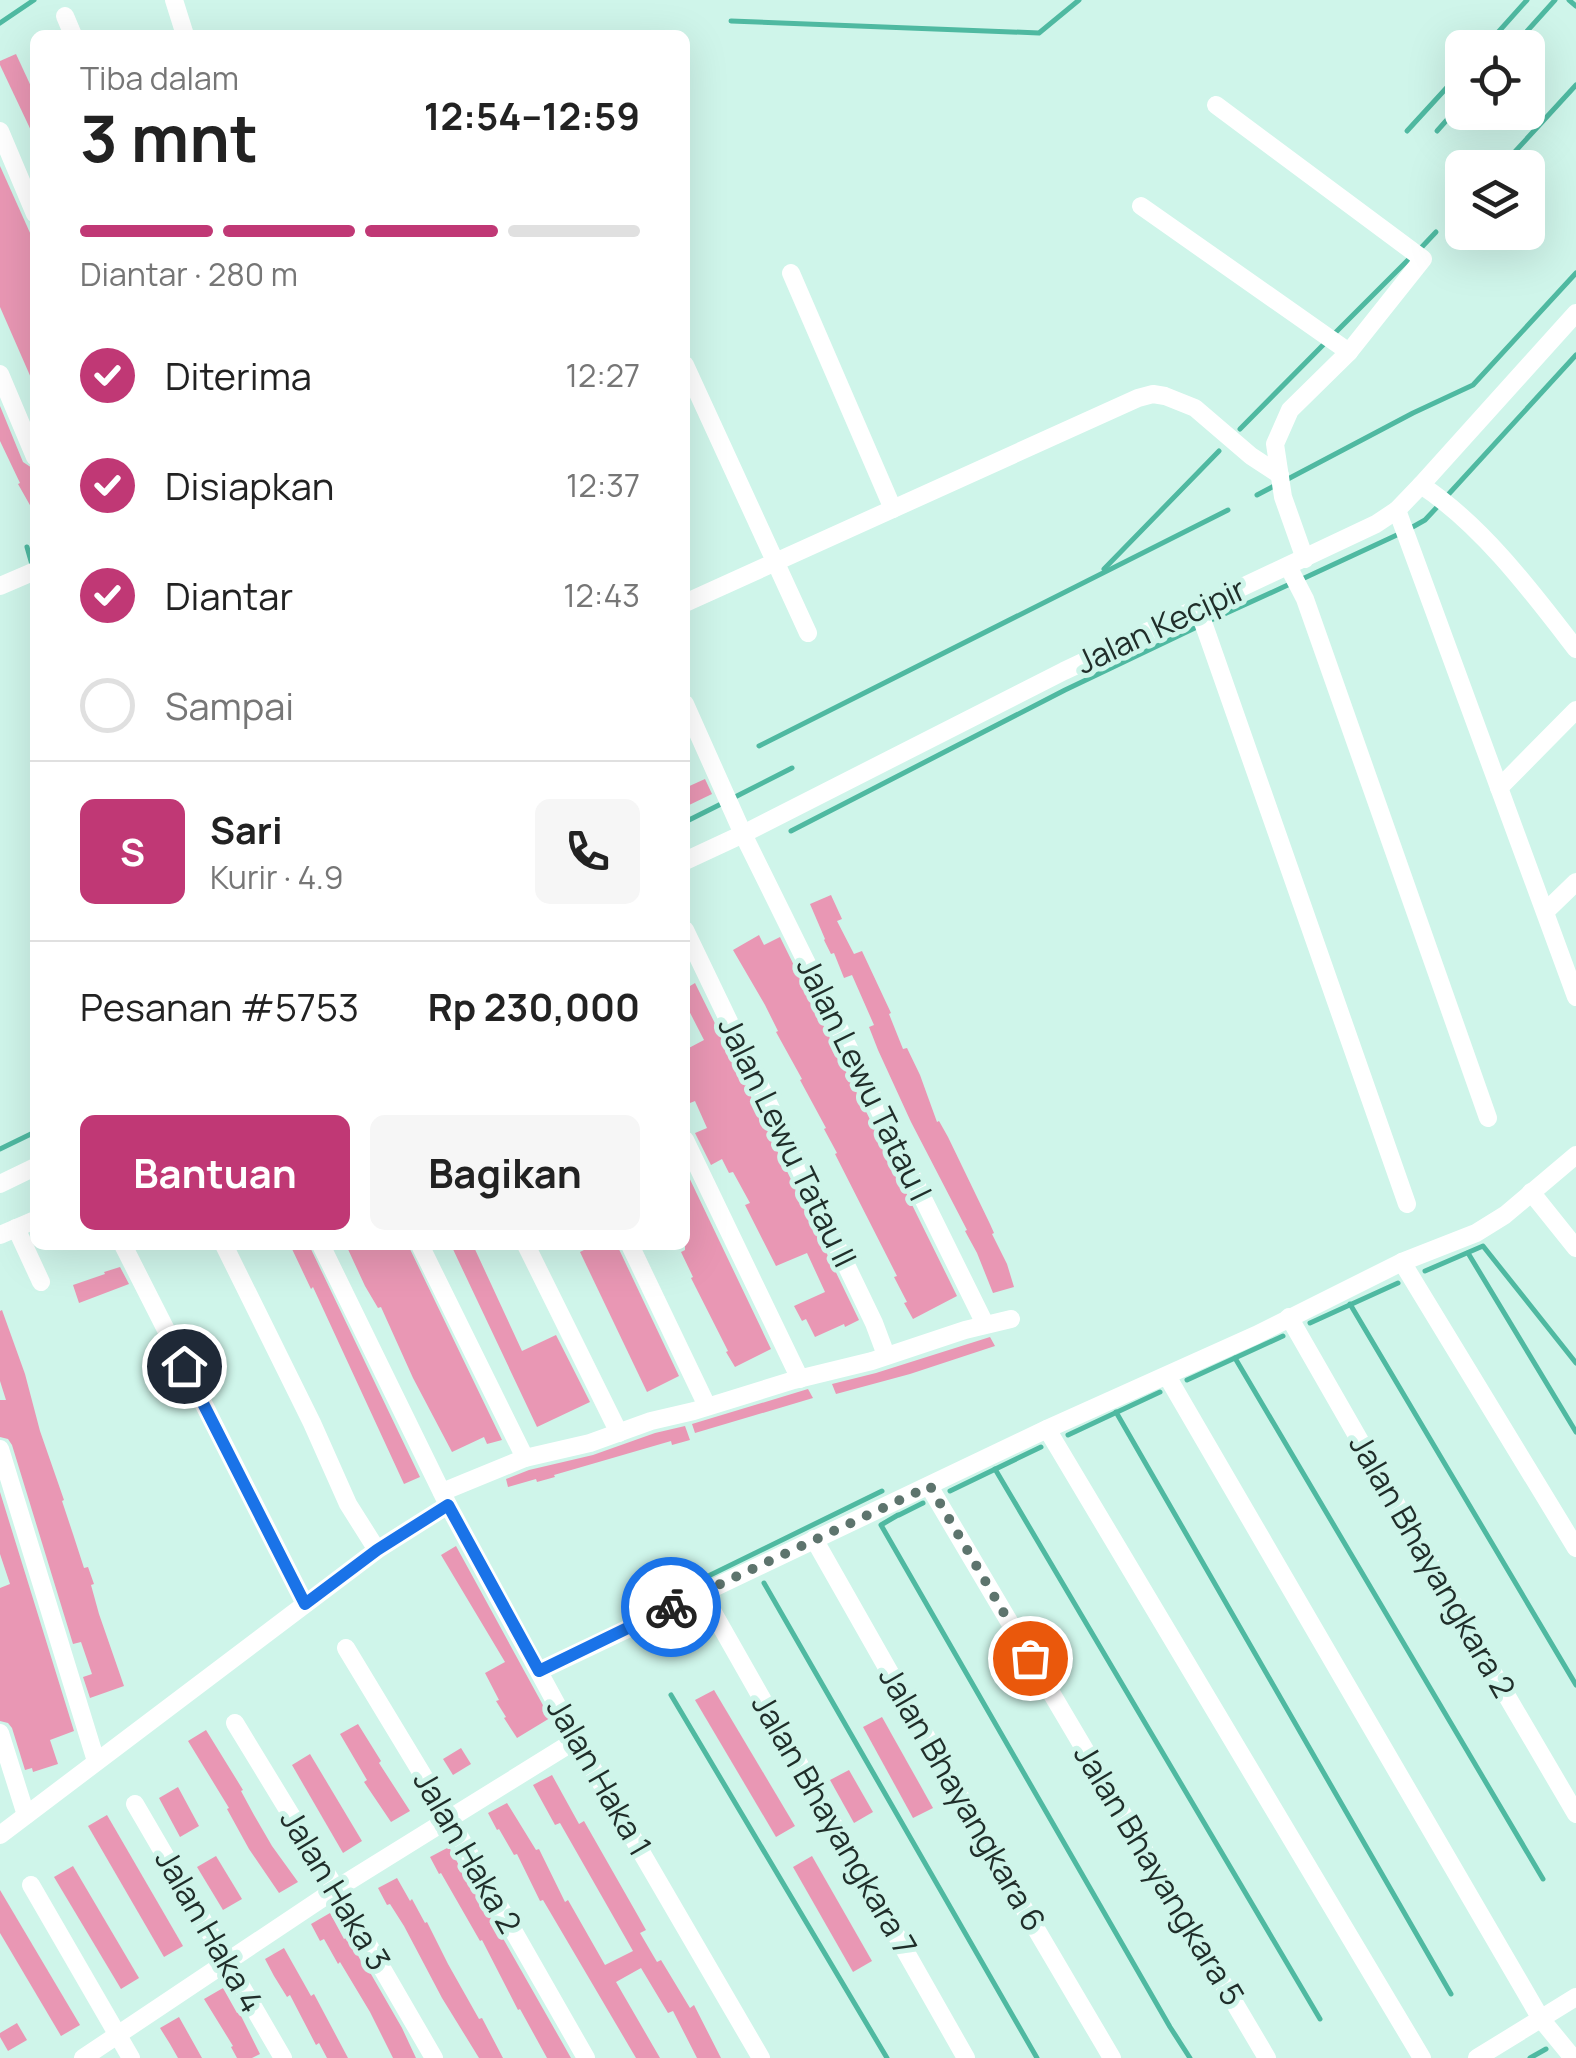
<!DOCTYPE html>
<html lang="id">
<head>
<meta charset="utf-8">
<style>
  body { margin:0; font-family:Manrope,sans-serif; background:#f6f6f6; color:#222; height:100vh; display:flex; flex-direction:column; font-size:38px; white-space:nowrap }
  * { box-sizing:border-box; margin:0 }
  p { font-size:32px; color:#767676 }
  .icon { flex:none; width:55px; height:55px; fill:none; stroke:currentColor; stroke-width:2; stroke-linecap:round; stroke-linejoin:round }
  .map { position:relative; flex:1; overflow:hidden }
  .panel { position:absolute; left:30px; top:30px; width:660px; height:1220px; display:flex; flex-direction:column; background:#fff; border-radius:15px; box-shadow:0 10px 40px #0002 }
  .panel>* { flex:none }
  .fabs { position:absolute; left:1445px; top:30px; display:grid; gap:20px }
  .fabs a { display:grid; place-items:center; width:100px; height:100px; border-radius:15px; background:#fff; box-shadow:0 10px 40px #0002; font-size:50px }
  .pin { position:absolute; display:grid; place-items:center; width:85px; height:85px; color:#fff; margin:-42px; border:5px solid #fff; border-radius:50%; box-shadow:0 2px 10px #0007 }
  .courier { position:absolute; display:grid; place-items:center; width:100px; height:100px; margin:-50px; border:8px solid #1a73e8; border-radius:50%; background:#fff; color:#222; box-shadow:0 2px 12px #0007 }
  .headline em { font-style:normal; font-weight:700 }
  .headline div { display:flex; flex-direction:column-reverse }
  .headline { display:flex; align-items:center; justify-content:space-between; height:170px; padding:0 50px }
  h1 { font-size:65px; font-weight:700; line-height:75px }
  .bar { display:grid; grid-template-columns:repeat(4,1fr); gap:15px 10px; align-content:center; height:120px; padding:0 50px }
  .bar i { height:12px; border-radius:8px; background:#e0e0e0 }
  .bar .selected { background:#c03875 }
  .bar p { grid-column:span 4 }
  .line { display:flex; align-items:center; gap:25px; padding:0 50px; border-top:2px solid #e0e0e0 }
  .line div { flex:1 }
  .round { display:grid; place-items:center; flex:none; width:105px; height:105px; border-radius:15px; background:#f6f6f6 }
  ol { padding:0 50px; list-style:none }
  li { display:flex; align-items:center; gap:30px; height:110px }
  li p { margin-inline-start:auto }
  li .icon { padding:10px; border-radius:50%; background:#c03875; color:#fff; stroke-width:4 }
  li:last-child { color:#767676 }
  li i { width:55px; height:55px; border:5px solid #e0e0e0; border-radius:50% }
  .action { display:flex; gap:20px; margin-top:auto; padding:20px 50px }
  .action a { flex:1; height:115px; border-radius:15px; background:#c03875; color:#fff; font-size:40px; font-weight:700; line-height:115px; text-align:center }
  .action a+a { background:#f6f6f6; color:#222 }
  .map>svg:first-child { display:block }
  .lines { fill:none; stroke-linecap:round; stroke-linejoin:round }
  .stream { stroke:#4fb9a1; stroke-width:5 }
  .building { fill:#e997b4 }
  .minor { stroke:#fff; stroke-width:18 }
  .done { stroke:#5d746d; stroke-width:10; stroke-dasharray:0 18 }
  .route { stroke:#1a73e8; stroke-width:12 }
  .labels { text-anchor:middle; stroke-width:10; stroke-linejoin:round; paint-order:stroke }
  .street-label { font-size:32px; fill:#202e2a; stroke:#cff5ea }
</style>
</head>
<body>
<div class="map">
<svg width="1576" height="2058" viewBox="0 0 1576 2058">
  <rect width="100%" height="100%" fill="#cff5ea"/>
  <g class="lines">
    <g class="stream">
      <polyline points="1569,0 1576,6"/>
      <polyline points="731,21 1039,33 1079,0"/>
      <polyline points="0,23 34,0"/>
      <polyline points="1484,48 1527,0"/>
      <polyline points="1512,48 1555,0"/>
      <polyline points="1407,131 1462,71"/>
      <polyline points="1437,131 1462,103"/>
      <polyline points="1500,168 1576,85"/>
      <polyline points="1419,250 1436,232"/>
      <polyline points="1334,334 1411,257"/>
      <polyline points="1240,429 1326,342"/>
      <polyline points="1286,480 1413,413 1473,385 1576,273"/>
      <polyline points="1257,495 1276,485"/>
      <polyline points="1446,497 1576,355"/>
      <polyline points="1409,529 1425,520 1439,505"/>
      <polyline points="27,547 33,568"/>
      <polyline points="1104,569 1219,451"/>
      <polyline points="1300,580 1399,534"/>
      <polyline points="1209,621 1290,584"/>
      <polyline points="759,746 1228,510"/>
      <polyline points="733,798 792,768"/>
      <polyline points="685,822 723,803"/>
      <polyline points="791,831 1065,690 1199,626"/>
      <polyline points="0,1149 35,1132"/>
      <polyline points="1468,1253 1576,1432"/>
      <polyline points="1425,1271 1483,1246 1576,1363"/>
      <polyline points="1350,1304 1576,1685"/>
      <polyline points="1310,1323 1398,1283"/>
      <polyline points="1235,1358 1543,1879"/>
      <polyline points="1187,1380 1283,1336"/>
      <polyline points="1116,1412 1451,1994"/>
      <polyline points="1068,1435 1160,1392"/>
      <polyline points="995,1469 1320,2019"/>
      <polyline points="950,1491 1041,1447"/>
      <polyline points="898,1515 881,1525 1170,2027 1190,2058"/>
      <polyline points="899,1515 923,1503"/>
      <polyline points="764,1583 1037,2058"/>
      <polyline points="649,1605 882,1491"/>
      <polyline points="671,1695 887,2058"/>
      <polyline points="1530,2058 1546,2049"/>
    </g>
  </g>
  <g class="building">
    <polygon points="16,54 35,95 35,139 0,65 0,61"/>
    <polygon points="0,166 35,244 35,387 0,307"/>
    <polygon points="0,406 23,462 35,470 35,514 18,484 20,483 0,441"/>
    <polygon points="705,779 712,794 685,807 685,788"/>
    <polygon points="831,895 842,919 837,921 854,954 862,951 891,1013 889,1014 903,1049 907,1048 920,1075 937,1122 939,1121 948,1137 990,1224 994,1233 992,1234 1007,1264 1014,1287 993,1293 977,1253 965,1231 967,1230 911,1122 878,1050 869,1027 874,1025 852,975 844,978 834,953 831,954 824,940 825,939 810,904"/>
    <polygon points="759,935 764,945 780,937 957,1296 913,1319 904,1303 907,1302 894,1277 897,1276 835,1154 837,1153 824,1129 826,1128 800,1080 802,1079 776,1032 778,1031 765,1005 733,950"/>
    <polygon points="695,983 739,1072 859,1320 845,1327 844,1324 815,1337 806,1319 802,1321 794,1306 825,1292 807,1253 776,1266 745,1205 750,1203 733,1172 729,1173 722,1159 711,1165 695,1133 707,1128 695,1101 685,1105 685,1050 704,1040 685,1003 685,989"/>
    <polygon points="685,1169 771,1349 735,1367 726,1352 728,1351 691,1278 693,1277 681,1252 685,1250"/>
    <polygon points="301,1245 309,1245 420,1477 404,1484 313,1287 311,1289 292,1249"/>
    <polygon points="346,1245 408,1245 502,1440 487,1444 484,1437 452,1452 413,1378 381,1307 378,1308 365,1286"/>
    <polygon points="451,1245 473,1245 522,1351 556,1335 590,1402 537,1427"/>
    <polygon points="594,1245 617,1245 679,1376 647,1392 580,1252"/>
    <polygon points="120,1267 129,1284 79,1303 73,1285 105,1274 104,1272"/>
    <polygon points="2,1310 25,1374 40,1431 64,1500 62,1501 73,1534 84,1568 88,1567 94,1584 91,1585 99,1614 124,1686 90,1698 83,1677 92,1674 81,1642 73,1644 12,1445 8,1439 0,1437 0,1400 6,1400 0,1381 0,1311"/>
    <polygon points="990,1337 995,1346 910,1374 836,1394 832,1384 876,1373"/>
    <polygon points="808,1389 813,1398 695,1433 692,1424"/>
    <polygon points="685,1426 690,1440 672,1445 671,1441 554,1475 555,1477 537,1482 536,1479 508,1487 506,1479 529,1470 593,1455 655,1433"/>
    <polygon points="0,1492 74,1731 50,1740 58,1764 33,1772 32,1768 25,1770 12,1728 8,1723 0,1721 0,1588 10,1584 0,1554"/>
    <polygon points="456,1546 550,1718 517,1738 504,1718 506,1717 496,1701 499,1700 485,1673 505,1662 441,1555"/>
    <polygon points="714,1690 795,1826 776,1837 695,1700"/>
    <polygon points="882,1717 933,1808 913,1818 863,1727"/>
    <polygon points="358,1724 381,1761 379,1763 410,1811 391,1822 364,1782 367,1780 340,1734"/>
    <polygon points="206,1730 243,1790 241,1791 254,1815 272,1846 298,1882 279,1893 249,1849 227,1809 229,1808 188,1741"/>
    <polygon points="461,1748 471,1764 453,1775 443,1759"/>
    <polygon points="310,1754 362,1841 343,1853 292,1765"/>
    <polygon points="849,1770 873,1812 854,1823 830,1780"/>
    <polygon points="552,1775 579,1824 584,1821 637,1914 646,1930 640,1933 657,1962 661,1960 690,2008 694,2005 721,2058 697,2058 673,2011 668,2013 641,1968 616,1982 660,2058 636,2058 543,1900 540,1901 517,1854 514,1855 499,1829 497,1830 488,1813 507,1803 536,1850 539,1849 565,1902 568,1900 605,1965 633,1951 560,1823 555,1825 533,1785"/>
    <polygon points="178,1787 199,1826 180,1837 159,1798"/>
    <polygon points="107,1815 183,1946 164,1957 88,1826"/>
    <polygon points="449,1847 461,1869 463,1868 571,2058 547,2058 520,2009 518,2010 482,1940 480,1941 441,1873 439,1874 430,1857"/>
    <polygon points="216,1856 242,1899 223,1910 197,1867"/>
    <polygon points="812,1856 872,1961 853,1972 793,1867"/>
    <polygon points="73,1866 139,1978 121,1989 54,1877"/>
    <polygon points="397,1878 410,1901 412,1899 425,1923 427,1922 448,1964 479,2019 482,2018 503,2058 479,2058 442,1998 404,1926 390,1904 387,1905 378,1888"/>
    <polygon points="0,1890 80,2025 61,2036 0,1933"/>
    <polygon points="330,1913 344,1939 348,1937 362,1963 364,1962 402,2028 416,2058 393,2058 370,2012 340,1962 338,1964 324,1939 320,1941 311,1924"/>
    <polygon points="284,1948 311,1996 314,1994 348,2058 327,2058 319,2043 316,2045 290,1995 287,1997 274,1976 265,1959"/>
    <polygon points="223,1988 237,2013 239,2012 260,2054 252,2058 237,2058 231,2047 233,2046 204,1999"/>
    <polygon points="179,2017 202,2058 178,2058 170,2044 160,2028"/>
    <polygon points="17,2023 27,2040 8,2051 0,2037 0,2033"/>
  </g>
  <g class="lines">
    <g class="minor">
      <polyline points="174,0 185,35"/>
      <polyline points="65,16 73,35"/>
      <polyline points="1216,105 1423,259 1349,352 1290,410 1275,444 1283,497 1305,559"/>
      <polyline points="0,131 35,214"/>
      <polyline points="1141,206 1349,352"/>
      <polyline points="791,273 893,509"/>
      <polyline points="685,365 808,633"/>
      <polyline points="0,374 35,457"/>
      <path d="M1421,485c61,40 111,107 155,164"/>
      <polyline points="1397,510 1576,997"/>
      <polyline points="1288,566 1305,599 1488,1118"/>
      <polyline points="0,586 35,571"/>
      <polyline points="685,603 1138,398 1153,394 1165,396 1195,408 1251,456 1280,475"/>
      <polyline points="1198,608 1407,1204"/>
      <polyline points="685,704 743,834 985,1324"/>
      <polyline points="1499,788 1576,710"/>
      <polyline points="685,861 743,834 1064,671 1376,524 1397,510 1421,485 1576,313"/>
      <polyline points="1546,911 1576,882"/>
      <polyline points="685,930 874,1323 886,1355"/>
      <polyline points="685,1140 800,1379"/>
      <polyline points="0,1184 35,1167"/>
      <polyline points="1531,1192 1576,1248"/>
      <polyline points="16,1228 41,1282"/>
      <polyline points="0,1235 35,1220"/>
      <polyline points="123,1245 305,1604"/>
      <polyline points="224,1245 312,1423 348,1504 377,1550"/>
      <polyline points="321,1245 448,1505 576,1740 761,2058"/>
      <polyline points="420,1245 525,1458"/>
      <polyline points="526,1245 619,1433"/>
      <polyline points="630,1245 707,1406"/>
      <polyline points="1402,1262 1576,1548"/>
      <polyline points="1289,1317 1474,1640 1576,1814"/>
      <polyline points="1167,1376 1541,2019 1573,2058"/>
      <polyline points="1047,1429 1422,2058"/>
      <polyline points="0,1449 96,1761"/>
      <polyline points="929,1486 1267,2058"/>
      <polyline points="442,1492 525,1458 590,1443 651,1421 694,1411 794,1380 872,1361 965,1330 1011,1319"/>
      <polyline points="814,1539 1016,1895 1112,2058"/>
      <polyline points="702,1593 966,2058"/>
      <polyline points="346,1648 450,1820 586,2058"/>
      <polyline points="539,1671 1047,1429 1256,1335 1402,1262 1476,1233 1505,1215 1576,1155"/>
      <polyline points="235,1723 336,1889 434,2058"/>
      <polyline points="0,1733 26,1815"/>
      <polyline points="135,1804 283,2058"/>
      <polyline points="0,1835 377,1550 448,1505"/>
      <polyline points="31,1885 131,2058"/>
      <polyline points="83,2058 336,1889 576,1740"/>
      <polyline points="1477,2058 1576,1997"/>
    </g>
  </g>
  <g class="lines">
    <polyline class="done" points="671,1607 930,1486 1030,1658"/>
    <polyline class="route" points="184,1366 305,1604 377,1550 448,1505 539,1671 671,1607"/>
  </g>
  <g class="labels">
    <g class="street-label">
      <text transform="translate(1161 626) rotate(-25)" y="11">Jalan Kecipir</text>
      <text transform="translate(864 1079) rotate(64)" y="11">Jalan Lewu Tatau I</text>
      <text transform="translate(787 1142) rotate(64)" y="11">Jalan Lewu Tatau II</text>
      <text transform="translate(1432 1566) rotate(60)" y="11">Jalan Bhayangkara 2</text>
      <text transform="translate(599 1777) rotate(60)" y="11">Jalan Haka 1</text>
      <text transform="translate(962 1799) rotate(60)" y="11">Jalan Bhayangkara 6</text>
      <text transform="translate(834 1825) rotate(60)" y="11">Jalan Bhayangkara 7</text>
      <text transform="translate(467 1852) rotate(60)" y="11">Jalan Haka 2</text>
      <text transform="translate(1159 1875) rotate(59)" y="11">Jalan Bhayangkara 5</text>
      <text transform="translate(335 1890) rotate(59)" y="11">Jalan Haka 3</text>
      <text transform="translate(209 1931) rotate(60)" y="11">Jalan Haka 4</text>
    </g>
  </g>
</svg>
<div class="fabs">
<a><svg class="icon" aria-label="locate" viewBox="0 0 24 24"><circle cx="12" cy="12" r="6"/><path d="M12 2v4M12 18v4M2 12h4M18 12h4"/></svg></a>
<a><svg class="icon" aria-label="layers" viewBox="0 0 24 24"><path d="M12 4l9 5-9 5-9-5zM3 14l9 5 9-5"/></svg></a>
</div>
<div class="pin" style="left:1030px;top:1658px;background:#ea580c"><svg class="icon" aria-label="bag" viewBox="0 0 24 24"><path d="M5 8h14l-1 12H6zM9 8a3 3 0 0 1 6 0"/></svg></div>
<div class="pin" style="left:184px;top:1366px;background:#1f2937"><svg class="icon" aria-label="home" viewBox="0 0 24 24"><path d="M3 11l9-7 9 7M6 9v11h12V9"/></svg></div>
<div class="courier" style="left:671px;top:1607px"><svg class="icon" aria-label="bike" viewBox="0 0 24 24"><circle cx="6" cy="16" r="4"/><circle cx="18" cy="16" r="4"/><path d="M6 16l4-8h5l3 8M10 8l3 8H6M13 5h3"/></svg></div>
<section class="panel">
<div class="headline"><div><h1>3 mnt</h1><p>Tiba dalam</p></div><em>12:54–12:59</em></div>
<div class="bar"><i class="selected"></i><i class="selected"></i><i class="selected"></i><i></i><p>Diantar · 280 m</p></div>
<ol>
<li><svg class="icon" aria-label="check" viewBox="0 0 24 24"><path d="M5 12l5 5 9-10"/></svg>Diterima<p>12:27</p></li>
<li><svg class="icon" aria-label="check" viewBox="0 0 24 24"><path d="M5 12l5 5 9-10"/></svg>Disiapkan<p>12:37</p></li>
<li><svg class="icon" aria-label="check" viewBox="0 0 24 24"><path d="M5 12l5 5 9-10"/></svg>Diantar<p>12:43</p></li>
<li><i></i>Sampai</li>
</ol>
<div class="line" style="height:180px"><b class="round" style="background:#c03875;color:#fff">S</b><div><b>Sari</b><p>Kurir · 4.9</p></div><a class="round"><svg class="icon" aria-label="phone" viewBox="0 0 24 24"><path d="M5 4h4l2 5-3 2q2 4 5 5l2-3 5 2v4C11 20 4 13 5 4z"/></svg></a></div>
<div class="line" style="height:130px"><div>Pesanan #5753</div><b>Rp 230,000</b></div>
<div class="action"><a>Bantuan</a><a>Bagikan</a></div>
</section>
</div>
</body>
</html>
